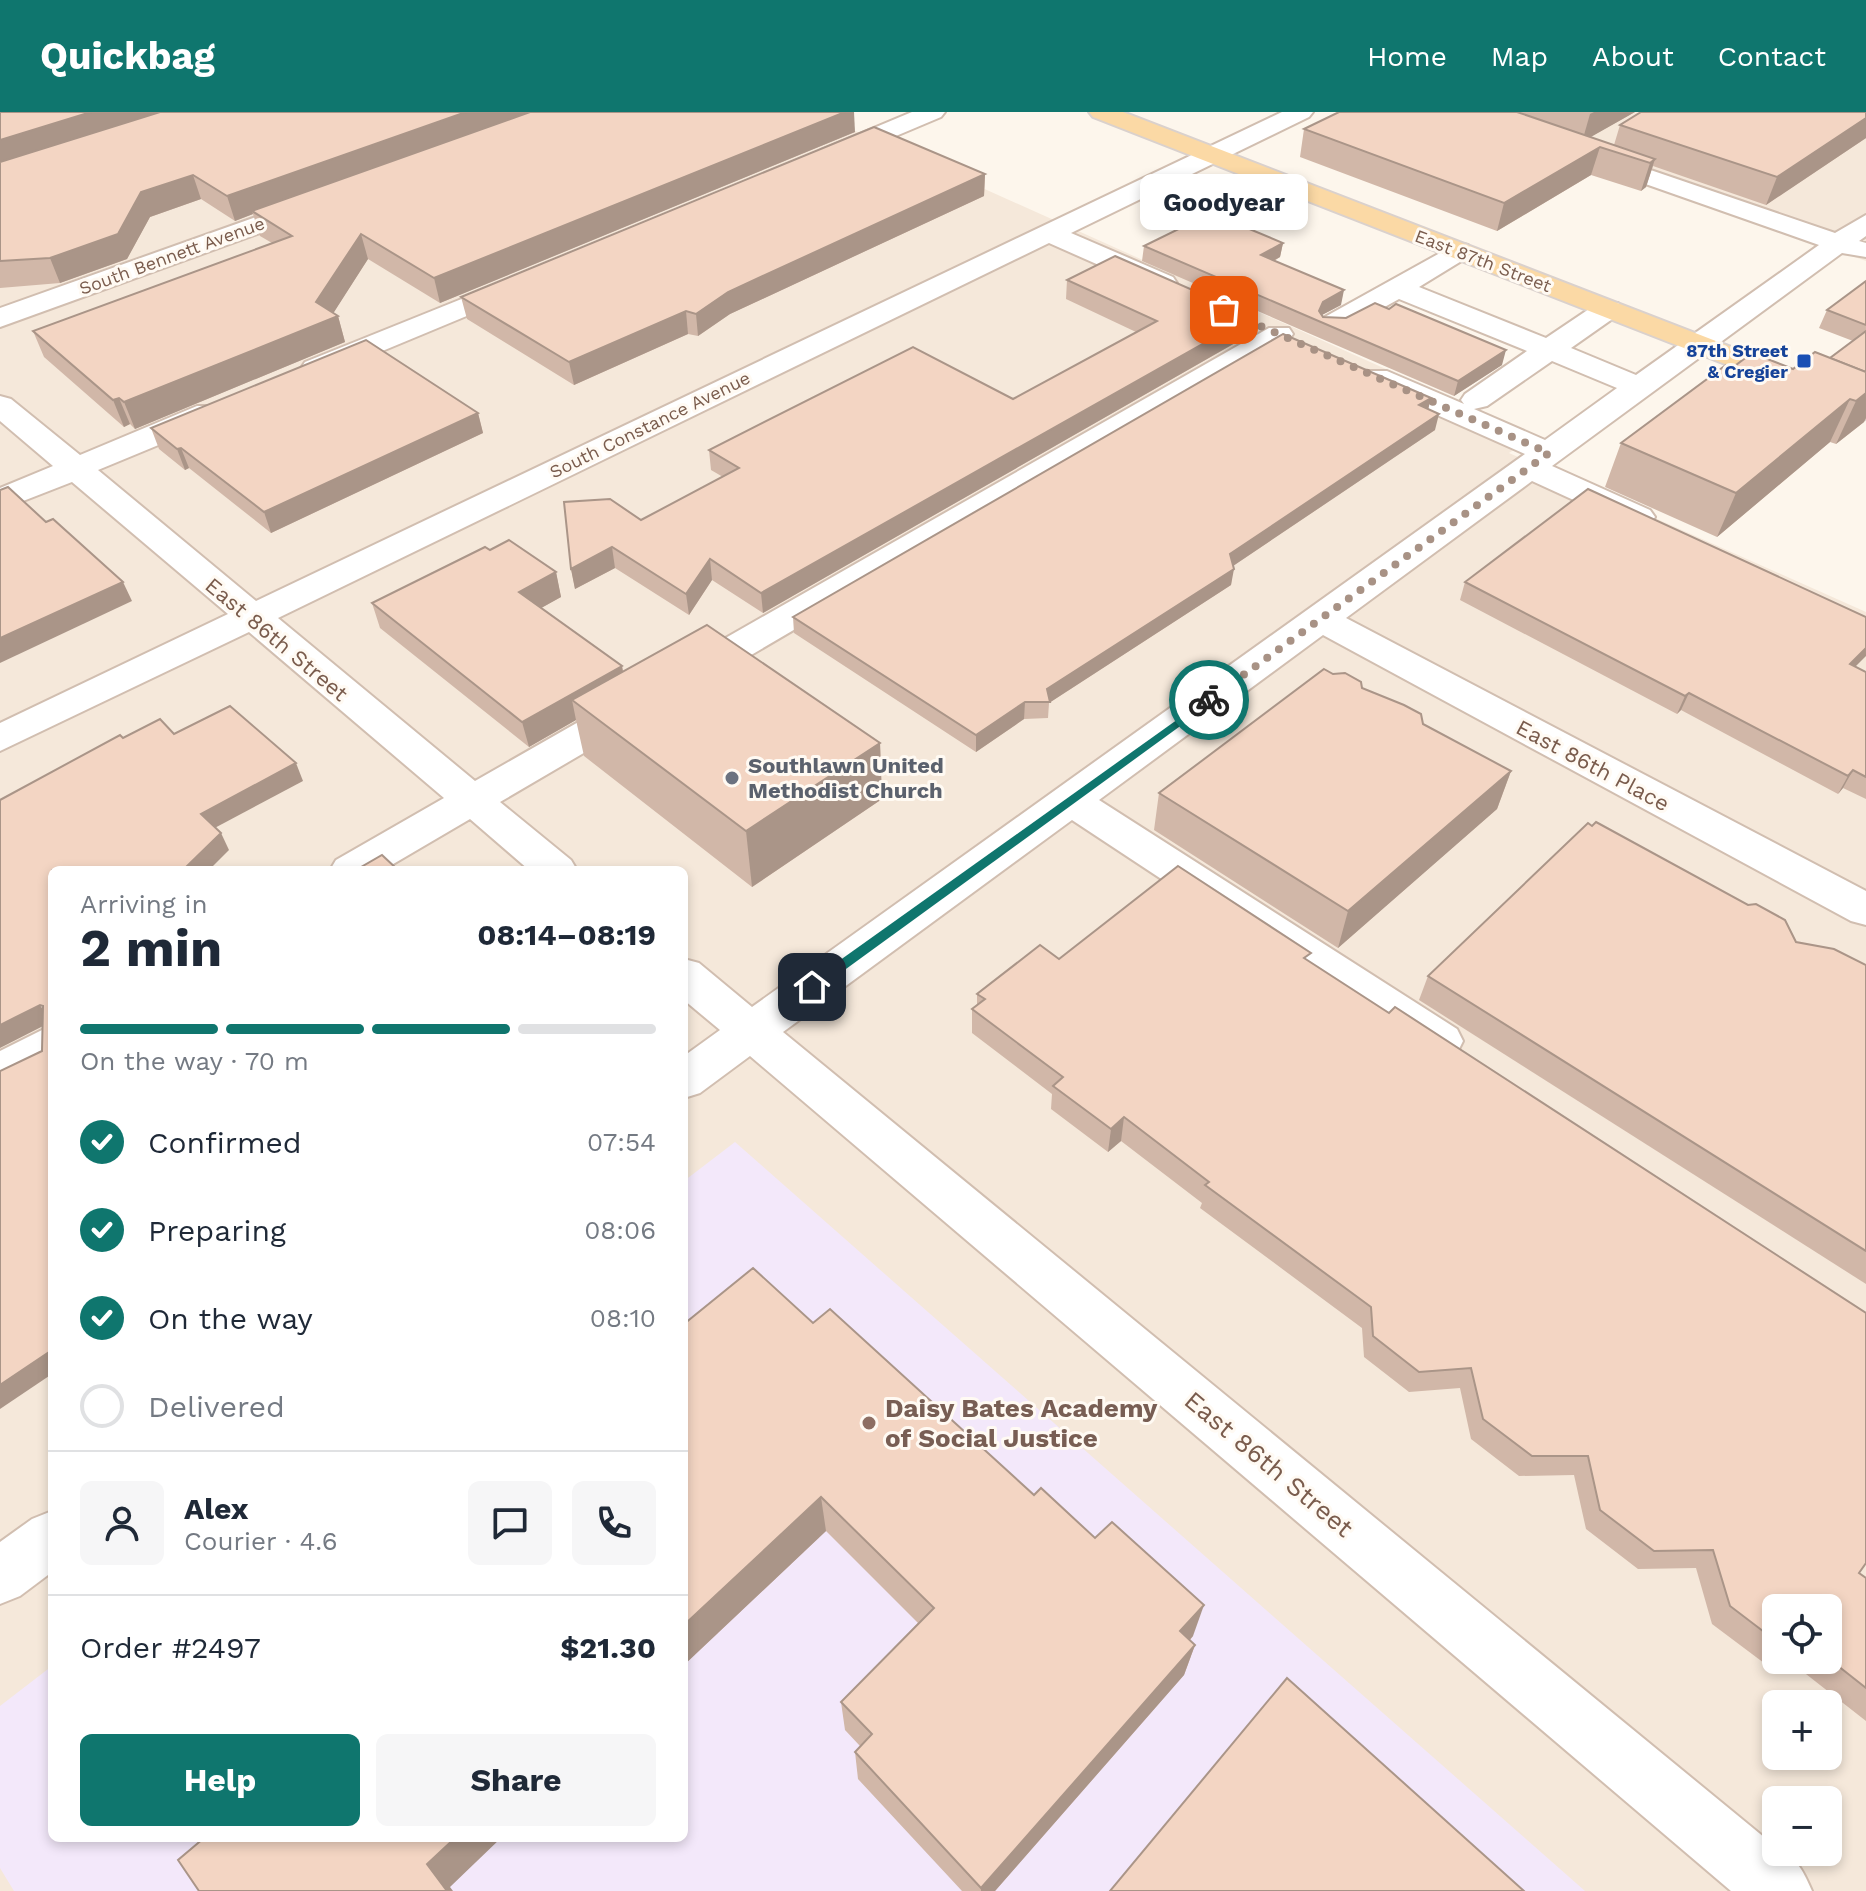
<!DOCTYPE html>
<html lang="en">
<head>
<meta charset="utf-8">
<style>
  body { margin:0; font-family:"Work Sans",sans-serif; background:#f6f6f7; color:#1f2937; height:100vh; display:flex; flex-direction:column; font-size:30px; white-space:nowrap }
  * { box-sizing:border-box; margin:0 }
  p { font-size:26px; color:#747a83 }
  .icon { flex:none; width:44px; height:44px; fill:none; stroke:currentColor; stroke-width:2; stroke-linecap:round; stroke-linejoin:round }
  .map { position:relative; flex:1; overflow:hidden }
  .sheet { position:absolute; left:48px; top:754px; width:640px; height:976px; display:flex; flex-direction:column; background:#fff; border-radius:12px; box-shadow:0 4px 12px #0003 }
  .sheet>* { flex:none }
  .controls { position:absolute; left:1762px; top:1482px; display:grid; gap:16px }
  .controls a { display:grid; place-items:center; width:80px; height:80px; border-radius:12px; background:#fff; box-shadow:0 4px 12px #0003; font-size:40px }
  .pin { position:absolute; display:grid; place-items:center; width:68px; height:68px; color:#fff; margin:-34px; border-radius:16px; box-shadow:0 4px 12px #0006 }
  .courier { position:absolute; display:grid; place-items:center; width:80px; height:80px; margin:-40px; border:6px solid #0f766e; border-radius:50%; background:#fff; color:#222; box-shadow:0 2px 10px #0007 }
  .bubble { position:absolute; height:56px; border-radius:12px; background:#fff; box-shadow:0 4px 12px #0003; font-size:26px; font-weight:700; line-height:56px; text-align:center }
  .head em { font-style:normal; font-weight:700 }
  .head div { display:flex; flex-direction:column-reverse }
  .head { display:flex; align-items:center; justify-content:space-between; height:136px; padding:0 32px }
  h1 { font-size:52px; font-weight:700; line-height:60px }
  .bar { display:grid; grid-template-columns:repeat(4,1fr); gap:12px 8px; align-content:center; height:96px; padding:0 32px }
  .bar i { height:10px; border-radius:6px; background:#e0e1e3 }
  .bar .current { background:#0f766e }
  .bar p { grid-column:span 4 }
  .line { display:flex; align-items:center; gap:20px; padding:0 32px; border-top:2px solid #e0e1e3 }
  .line div { flex:1 }
  .round { display:grid; place-items:center; flex:none; width:84px; height:84px; border-radius:12px; background:#f6f6f7 }
  ol { padding:0 32px; list-style:none }
  li { display:flex; align-items:center; gap:24px; height:88px }
  li p { margin-inline-start:auto }
  li .icon { padding:8px; border-radius:50%; background:#0f766e; color:#fff; stroke-width:4 }
  li:last-child { color:#747a83 }
  li i { width:44px; height:44px; border:4px solid #e0e1e3; border-radius:50% }
  .primary-button { display:flex; gap:16px; margin-top:auto; padding:16px 32px }
  .primary-button a { flex:1; height:92px; border-radius:12px; background:#0f766e; color:#fff; font-size:32px; font-weight:700; line-height:92px; text-align:center }
  .primary-button a+a { background:#f6f6f7; color:#1f2937 }
  header { display:flex; align-items:center; gap:48px; box-sizing:border-box; height:112px; padding:0 40px; background:#0f766e; color:#fff }
  header strong { font-size:38px }
  nav { display:flex; gap:44px; margin-inline-start:auto; font-size:28px }
  .map>svg:first-child { display:block }
  .residential { fill:#f5e8da; fill-rule:evenodd }
  .education { fill:#f3e8fa }
  .lines { fill:none; stroke-linecap:round; stroke-linejoin:round }
  .minor-casing { stroke:#d1beb0; stroke-width:4 }
  .major-casing { stroke:#dad1cd; stroke-width:4 }
  .minor { fill:#fff; fill-rule:evenodd }
  .major { fill:#fbd9a5; fill-rule:evenodd }
  .wall { fill:#d1b7a8; fill-rule:evenodd }
  .shaded-wall { fill:#aa9588 }
  .building { fill:#f3d5c3; stroke:#aa9588; stroke-width:2 }
  .route { fill:#0f766e }
  .done { stroke:#a89285; stroke-width:8; stroke-dasharray:0 14.4 }
  .transit-dot { fill:#1a4fb4; stroke:#fffaf3; stroke-width:3 }
  .worship-dot { fill:#6b7280; stroke:#fffaf3; stroke-width:3 }
  .education-dot { fill:#8d6e63; stroke:#fffaf3; stroke-width:3 }
  .labels { text-anchor:middle; stroke-width:6; stroke-linejoin:round; paint-order:stroke }
  .far-street-label { font-size:18px; fill:#7a5c4d; stroke:#fffaf3 }
  .far-transit-label { font-size:18px; font-weight:bold; fill:#164399; stroke:#fffaf3; text-anchor:end }
  .street-label { font-size:22px; fill:#7a5c4d; stroke:#fffaf3 }
  .worship-label { font-size:22px; font-weight:bold; fill:#5b616d; stroke:#fffaf3; text-anchor:start }
  .near-education-label { font-size:26px; font-weight:bold; fill:#785e54; stroke:#fffaf3; text-anchor:start }
  .near-street-label { font-size:26px; fill:#7a5c4d; stroke:#fffaf3 }
</style>
</head>
<body>
<header>
<strong>Quickbag</strong>
<nav><a>Home</a><a>Map</a><a>About</a><a>Contact</a></nav>
</header>
<div class="map">
<svg width="1866" height="1779" viewBox="0 0 1866 1779">
  <rect width="100%" height="100%" fill="#fdf6ec"/>
  <g class="residential">
    <path d="M0,0h813l722,324 -26,17 357,159v1279h-1866zM52,758h632v968h-632zM1776,1496h52v52h-52zM1776,1592h52v52h-52zM1776,1688h52v52h-52z"/>
    <polygon points="1437,0 1866,0 1866,149"/>
  </g>
  <polygon class="education" points="735,1030 1585,1779 14,1779 0,1756 0,1594 52,1554 52,1726 684,1726 684,1069"/>
  <g class="lines">
    <g class="minor-casing">
      <g id="minor">
        <polygon points="912,0 945,0 941,5 839,48 821,48 818,43 821,38"/>
        <polygon points="1282,0 1313,0 1309,5 1071,121 1173,165 1177,171 1173,177 1153,177 1049,131 278,506 475,669 1269,216 1289,216 1293,222 1289,228 500,690 571,748 577,758 529,758 470,707 383,758 330,758 336,748 444,686 249,520 0,639 0,611 228,502 72,370 0,398 0,376 53,354 0,309 0,284 11,287 80,343 197,294 219,294 223,301 219,308 98,358 256,489"/>
        <path d="M1592,38l243,83 31,-18v21l-7,5 7,2v14l-24,-4 -290,213 98,44 5,7 -5,7 -12,3 -12,-3 -94,-43 -186,137 520,273v34l-15,-4 -528,-286 -224,165 358,229 6,12 -6,12 -16,6 -16,-6 -353,-233 -289,212 993,815v5c20,1 29,23 36,39h-81l-981,-835 -50,37 -16,5v-42l36,-26 -36,-30v-41l15,4 53,44 773,-553 -160,-71 -4,-6 4,-6h22l77,33 -3,-4 4,-6 62,-43 -128,-52 -56,31h-20l-4,-6 4,-6 135,-75 10,2 4,6 -4,6 -49,30 127,51 52,-35h20l4,6 -4,6 -47,33 65,27 183,-130 -236,-83 -3,-5zM1552,249l65,27 -72,52 -71,-31 13,-3z"/>
        <polygon points="312,85 325,93 321,99 0,215 0,196"/>
        <polygon points="519,164 529,166 533,172 529,178 327,262 305,262 301,256 305,250"/>
        <polygon points="52,913 52,953 0,979 0,939"/>
        <polygon points="52,1399 52,1460 20,1484 0,1492 0,1430 32,1407"/>
      </g>
    </g>
    <g class="major-casing">
      <polygon id="major" points="1089,0 1123,0 1866,287 1866,307 1093,5"/>
    </g>
    <use href="#minor" class="minor"/>
    <use href="#major" class="major"/>
  </g>
  <g class="wall">
    <polygon points="0,0 855,20 440,191 368,147 333,201 338,204 345,230 135,317 130,312 124,315 44,245 33,219 272,131 260,124 253,102 235,109 201,87 150,105 127,147 60,171 0,176"/>
    <polygon points="1339,0 1635,0 1590,25 1614,33 1620,13 1866,0 1866,26 1766,93 1653,54 1646,75 1641,79 1591,63 1497,119 1300,45 1304,17"/>
    <polygon points="985,62 984,84 730,202 698,224 688,222 574,273 467,207 461,185"/>
    <polygon points="1283,131 1280,145 1274,149 1341,193 1322,203 1323,205 1502,253 1454,284 1142,149 1144,134"/>
    <polygon points="1067,168 1252,204 1249,223 763,501 712,468 689,503 615,456 575,477 571,457 641,408 723,365 711,358 709,338 1013,287 1136,220 1066,187"/>
    <polygon points="1866,169 1866,306 1864,310 1836,332 1830,330 1717,425 1605,375 1621,331 1732,256 1793,257 1830,246 1853,229 1819,216 1827,198"/>
    <polygon points="1431,286 1428,297 1435,318 1233,454 1231,473 1049,591 1048,606 1024,607 976,640 794,521 793,505"/>
    <polygon points="478,301 483,321 271,421 189,356 185,358 159,337 151,316"/>
    <polygon points="490,438 556,460 561,485 541,496 622,554 623,560 880,631 882,687 752,775 584,644 576,608 529,635 380,516 372,491"/>
    <polygon points="1465,470 1856,555 1866,560 1866,687 1843,676 1838,682 1681,598 1677,602 1460,488"/>
    <polygon points="1362,576 1423,612 1511,659 1497,697 1338,836 1154,718 1159,681"/>
    <polygon points="1796,830 1866,853 1866,1172 1419,888 1428,864"/>
    <path d="M1059,847l250,2 550,612 7,5v143l-69,-54 -29,-1 -56,-42 -16,-56 -58,1 -52,-40 -12,-54 -55,1 -48,-37 -11,-51 -51,4 -45,-35 -2,-29 -162,-120 2,-5 -81,-62 -13,11 -57,-43 1,-15 -80,-61v-24l5,-4v-11zM1776,1496h52v52h-52z"/>
    <polygon points="813,1211 1034,1383 1193,1524 1190,1528 1195,1533 1184,1563 995,1779 962,1779 858,1667 855,1640 860,1634 845,1618 841,1590 918,1511 826,1419 684,1553 684,1212"/>
  </g>
  <g class="shaded-wall">
    <polygon points="91,0 175,0 0,56 0,28"/>
    <polygon points="466,0 538,0 252,99 253,102 235,109 227,84"/>
    <polygon points="845,0 854,0 855,20 440,191 434,166"/>
    <polygon points="1594,0 1635,0 1582,30 1590,2"/>
    <polygon points="1866,6 1866,26 1766,93 1777,65"/>
    <polygon points="1600,35 1591,63 1497,119 1504,91"/>
    <polygon points="1655,47 1646,75 1641,79 1650,51"/>
    <polygon points="985,62 984,84 730,202 698,224 696,202 728,180"/>
    <polygon points="193,63 201,87 150,105 127,147 60,171 50,146 141,80"/>
    <polygon points="361,122 368,147 329,208 338,204 345,230 135,317 124,290 316,190"/>
    <polygon points="1283,131 1280,145 1258,157 1261,143"/>
    <polygon points="1344,178 1341,193 1320,204 1319,199 1323,190"/>
    <polygon points="686,199 688,222 574,273 569,250"/>
    <polygon points="1252,204 1249,223 763,501 761,481"/>
    <polygon points="1506,238 1502,253 1454,284 1458,269"/>
    <polygon points="1866,281 1866,306 1864,310 1836,332 1856,289"/>
    <polygon points="119,286 130,312 124,315 113,288"/>
    <polygon points="1431,286 1427,302 1419,293"/>
    <polygon points="1850,287 1830,330 1717,425 1736,381"/>
    <polygon points="478,301 483,321 271,421 264,400"/>
    <polygon points="1439,302 1435,318 1227,458 1230,442"/>
    <polygon points="181,336 189,356 185,358 177,337"/>
    <polygon points="612,435 615,456 575,477 571,457"/>
    <polygon points="710,447 712,468 689,503 686,482"/>
    <polygon points="1234,457 1231,473 1049,591 1047,577"/>
    <polygon points="556,460 561,485 525,505 519,480"/>
    <polygon points="123,470 132,489 0,551 0,526"/>
    <polygon points="1866,536 1866,544 1840,570 1850,552"/>
    <polygon points="622,554 626,579 572,588 576,608 529,635 522,610"/>
    <polygon points="1689,581 1681,598 1677,602 1685,584"/>
    <polygon points="1025,590 1024,607 976,640 976,623"/>
    <polygon points="880,631 882,687 752,775 746,719"/>
    <polygon points="296,651 303,669 209,719 201,702"/>
    <polygon points="1853,658 1843,676 1838,682 1848,664"/>
    <polygon points="1511,659 1497,697 1338,836 1348,799"/>
    <polygon points="221,721 229,738 209,758 183,758"/>
    <polygon points="40,893 51,910 0,936 0,913"/>
    <polygon points="1124,1005 1121,1029 1108,1040 1111,1017"/>
    <polygon points="52,1238 52,1262 0,1297 0,1273"/>
    <polygon points="821,1385 826,1419 684,1553 684,1513"/>
    <polygon points="1204,1493 1193,1524 1170,1549 1180,1519"/>
    <polygon points="1195,1533 1184,1563 995,1779 981,1779 981,1776"/>
    <polygon points="455,1726 501,1726 450,1775 453,1779 447,1779 427,1752"/>
  </g>
  <g class="building">
    <polygon points="0,0 91,0 0,28"/>
    <polygon points="160,0 466,0 227,84 193,63 141,80 118,122 50,146 0,149 0,50"/>
    <polygon points="530,0 845,0 434,166 361,122 316,190 338,204 124,290 119,286 113,288 33,219 292,124 252,99"/>
    <polygon points="1339,0 1517,0 1655,47 1650,51 1600,35 1504,91 1304,17"/>
    <polygon points="1641,0 1866,0 1866,6 1777,65 1620,13"/>
    <polygon points="874,15 985,62 728,180 696,202 686,199 569,250 461,185"/>
    <polygon points="1211,101 1283,131 1261,143 1344,178 1323,190 1319,199 1323,205 1346,206 1375,191 1389,197 1396,192 1506,238 1458,269 1144,134"/>
    <polygon points="1115,144 1252,204 761,481 710,447 686,482 612,435 571,457 564,390 610,387 641,408 739,356 709,338 913,235 1013,287 1157,209 1067,168"/>
    <polygon points="1866,169 1866,213 1827,198"/>
    <polygon points="1866,219 1866,260 1830,246"/>
    <polygon points="1283,222 1431,286 1419,293 1439,302 1230,442 1234,457 1047,577 1050,590 1025,590 976,623 793,505"/>
    <polygon points="366,228 478,301 264,400 181,336 177,337 151,316"/>
    <polygon points="1815,240 1866,260 1866,281 1856,289 1850,287 1736,381 1621,331 1726,253 1732,256 1752,241 1793,257"/>
    <polygon points="8,375 46,410 53,407 123,470 0,526 0,378"/>
    <polygon points="1588,377 1866,505 1866,536 1850,552 1866,560 1866,665 1853,658 1848,664 1689,581 1685,584 1465,470"/>
    <polygon points="509,428 556,460 519,480 622,554 522,610 372,491 485,435 490,438"/>
    <polygon points="707,513 880,631 746,719 572,588"/>
    <polygon points="1324,557 1333,562 1345,561 1361,570 1362,576 1404,593 1421,602 1423,612 1511,659 1348,799 1159,681"/>
    <polygon points="230,594 296,651 201,702 221,721 183,758 52,758 52,1238 0,1273 0,959 42,939 43,894 40,893 0,913 0,688 120,623 123,626 160,607 174,622"/>
    <polygon points="1596,710 1748,793 1756,792 1785,808 1796,830 1834,837 1866,853 1866,1139 1428,864 1588,711 1592,714"/>
    <polygon points="382,743 398,758 356,758"/>
    <polygon points="1178,754 1311,841 1304,846 1389,901 1395,895 1866,1201 1866,1451 1859,1461 1866,1466 1866,1576 1828,1546 1828,1496 1776,1496 1776,1529 1730,1494 1713,1438 1654,1439 1600,1398 1588,1344 1532,1344 1483,1307 1471,1256 1419,1260 1373,1224 1371,1195 1205,1073 1209,1070 1124,1005 1111,1017 1053,974 1063,965 972,897 985,887 977,882 1040,833 1059,847"/>
    <polygon points="753,1156 813,1211 830,1197 1034,1383 1041,1376 1095,1426 1112,1410 1204,1493 1180,1519 1195,1533 981,1776 855,1640 872,1622 841,1590 934,1496 821,1385 684,1513 684,1212"/>
    <polygon points="1287,1566 1524,1779 1110,1779"/>
    <polygon points="204,1726 455,1726 427,1752 447,1779 199,1779 178,1748"/>
  </g>
  <polygon class="route" points="1209,585 1212,591 817,878 808,878 808,871"/>
  <g class="lines">
    <polyline class="done" points="1209,588 1549,341 1224,198"/>
  </g>
  <rect class="transit-dot" x="1796" y="241" width="16" height="16" rx="4"/>
  <circle class="worship-dot" cx="732" cy="666" r="8"/>
  <circle class="education-dot" cx="869" cy="1311" r="8"/>
  <g class="labels">
    <g class="far-street-label">
      <text transform="translate(172 144) rotate(-20)" y="6">South Bennett Avenue</text>
      <text transform="translate(1483 149) rotate(21)" y="6">East 87th Street</text>
      <text transform="translate(650 313) rotate(-26)" y="6">South Constance Avenue</text>
    </g>
    <g class="far-transit-label">
      <text x="1788" y="245">87th Street<tspan x="1788" dy="21">&amp; Cregier</tspan></text>
    </g>
    <g class="street-label">
      <text transform="translate(277 527) rotate(40)" y="8">East 86th Street</text>
      <text transform="translate(1593 653) rotate(28)" y="8">East 86th Place</text>
    </g>
    <g class="worship-label">
      <text x="748" y="661">Southlawn United<tspan x="748" dy="25">Methodist Church</tspan></text>
    </g>
    <g class="near-education-label">
      <text x="885" y="1305">Daisy Bates Academy<tspan x="885" dy="30">of Social Justice</tspan></text>
    </g>
    <g class="near-street-label">
      <text transform="translate(1269 1352) rotate(40)" y="9">East 86th Street</text>
    </g>
  </g>
</svg>
<div class="controls">
<a><svg class="icon" aria-label="locate" viewBox="0 0 24 24"><circle cx="12" cy="12" r="6"/><path d="M12 2v4M12 18v4M2 12h4M18 12h4"/></svg></a>
<a>+</a>
<a>−</a>
</div>
<div class="pin" style="left:1224px;top:198px;background:#ea580c"><svg class="icon" aria-label="bag" viewBox="0 0 24 24"><path d="M5 8h14l-1 12H6zM9 8a3 3 0 0 1 6 0"/></svg></div>
<div class="pin" style="left:812px;top:875px;background:#1f2937"><svg class="icon" aria-label="home" viewBox="0 0 24 24"><path d="M3 11l9-7 9 7M6 9v11h12V9"/></svg></div>
<div class="courier" style="left:1209px;top:588px"><svg class="icon" aria-label="bike" viewBox="0 0 24 24"><circle cx="6" cy="16" r="4"/><circle cx="18" cy="16" r="4"/><path d="M6 16l4-8h5l3 8M10 8l3 8H6M13 5h3"/></svg></div>
<div class="bubble" style="left:1140px;top:62px;width:168px">Goodyear</div>
<section class="sheet">
<div class="head"><div><h1>2 min</h1><p>Arriving in</p></div><em>08:14–08:19</em></div>
<div class="bar"><i class="current"></i><i class="current"></i><i class="current"></i><i></i><p>On the way · 70 m</p></div>
<ol>
<li><svg class="icon" aria-label="check" viewBox="0 0 24 24"><path d="M5 12l5 5 9-10"/></svg>Confirmed<p>07:54</p></li>
<li><svg class="icon" aria-label="check" viewBox="0 0 24 24"><path d="M5 12l5 5 9-10"/></svg>Preparing<p>08:06</p></li>
<li><svg class="icon" aria-label="check" viewBox="0 0 24 24"><path d="M5 12l5 5 9-10"/></svg>On the way<p>08:10</p></li>
<li><i></i>Delivered</li>
</ol>
<div class="line" style="height:144px"><a class="round"><svg class="icon" aria-label="person" viewBox="0 0 24 24"><circle cx="12" cy="8" r="4"/><path d="M4 21q1-7 8-7t8 7"/></svg></a><div><b>Alex</b><p>Courier · 4.6</p></div><a class="round"><svg class="icon" aria-label="chat" viewBox="0 0 24 24"><path d="M4 5h16v11H9l-5 4z"/></svg></a><a class="round"><svg class="icon" aria-label="phone" viewBox="0 0 24 24"><path d="M5 4h4l2 5-3 2q2 4 5 5l2-3 5 2v4C11 20 4 13 5 4z"/></svg></a></div>
<div class="line" style="height:104px"><div>Order #2497</div><b>$21.30</b></div>
<div class="primary-button"><a>Help</a><a>Share</a></div>
</section>
</div>
</body>
</html>
